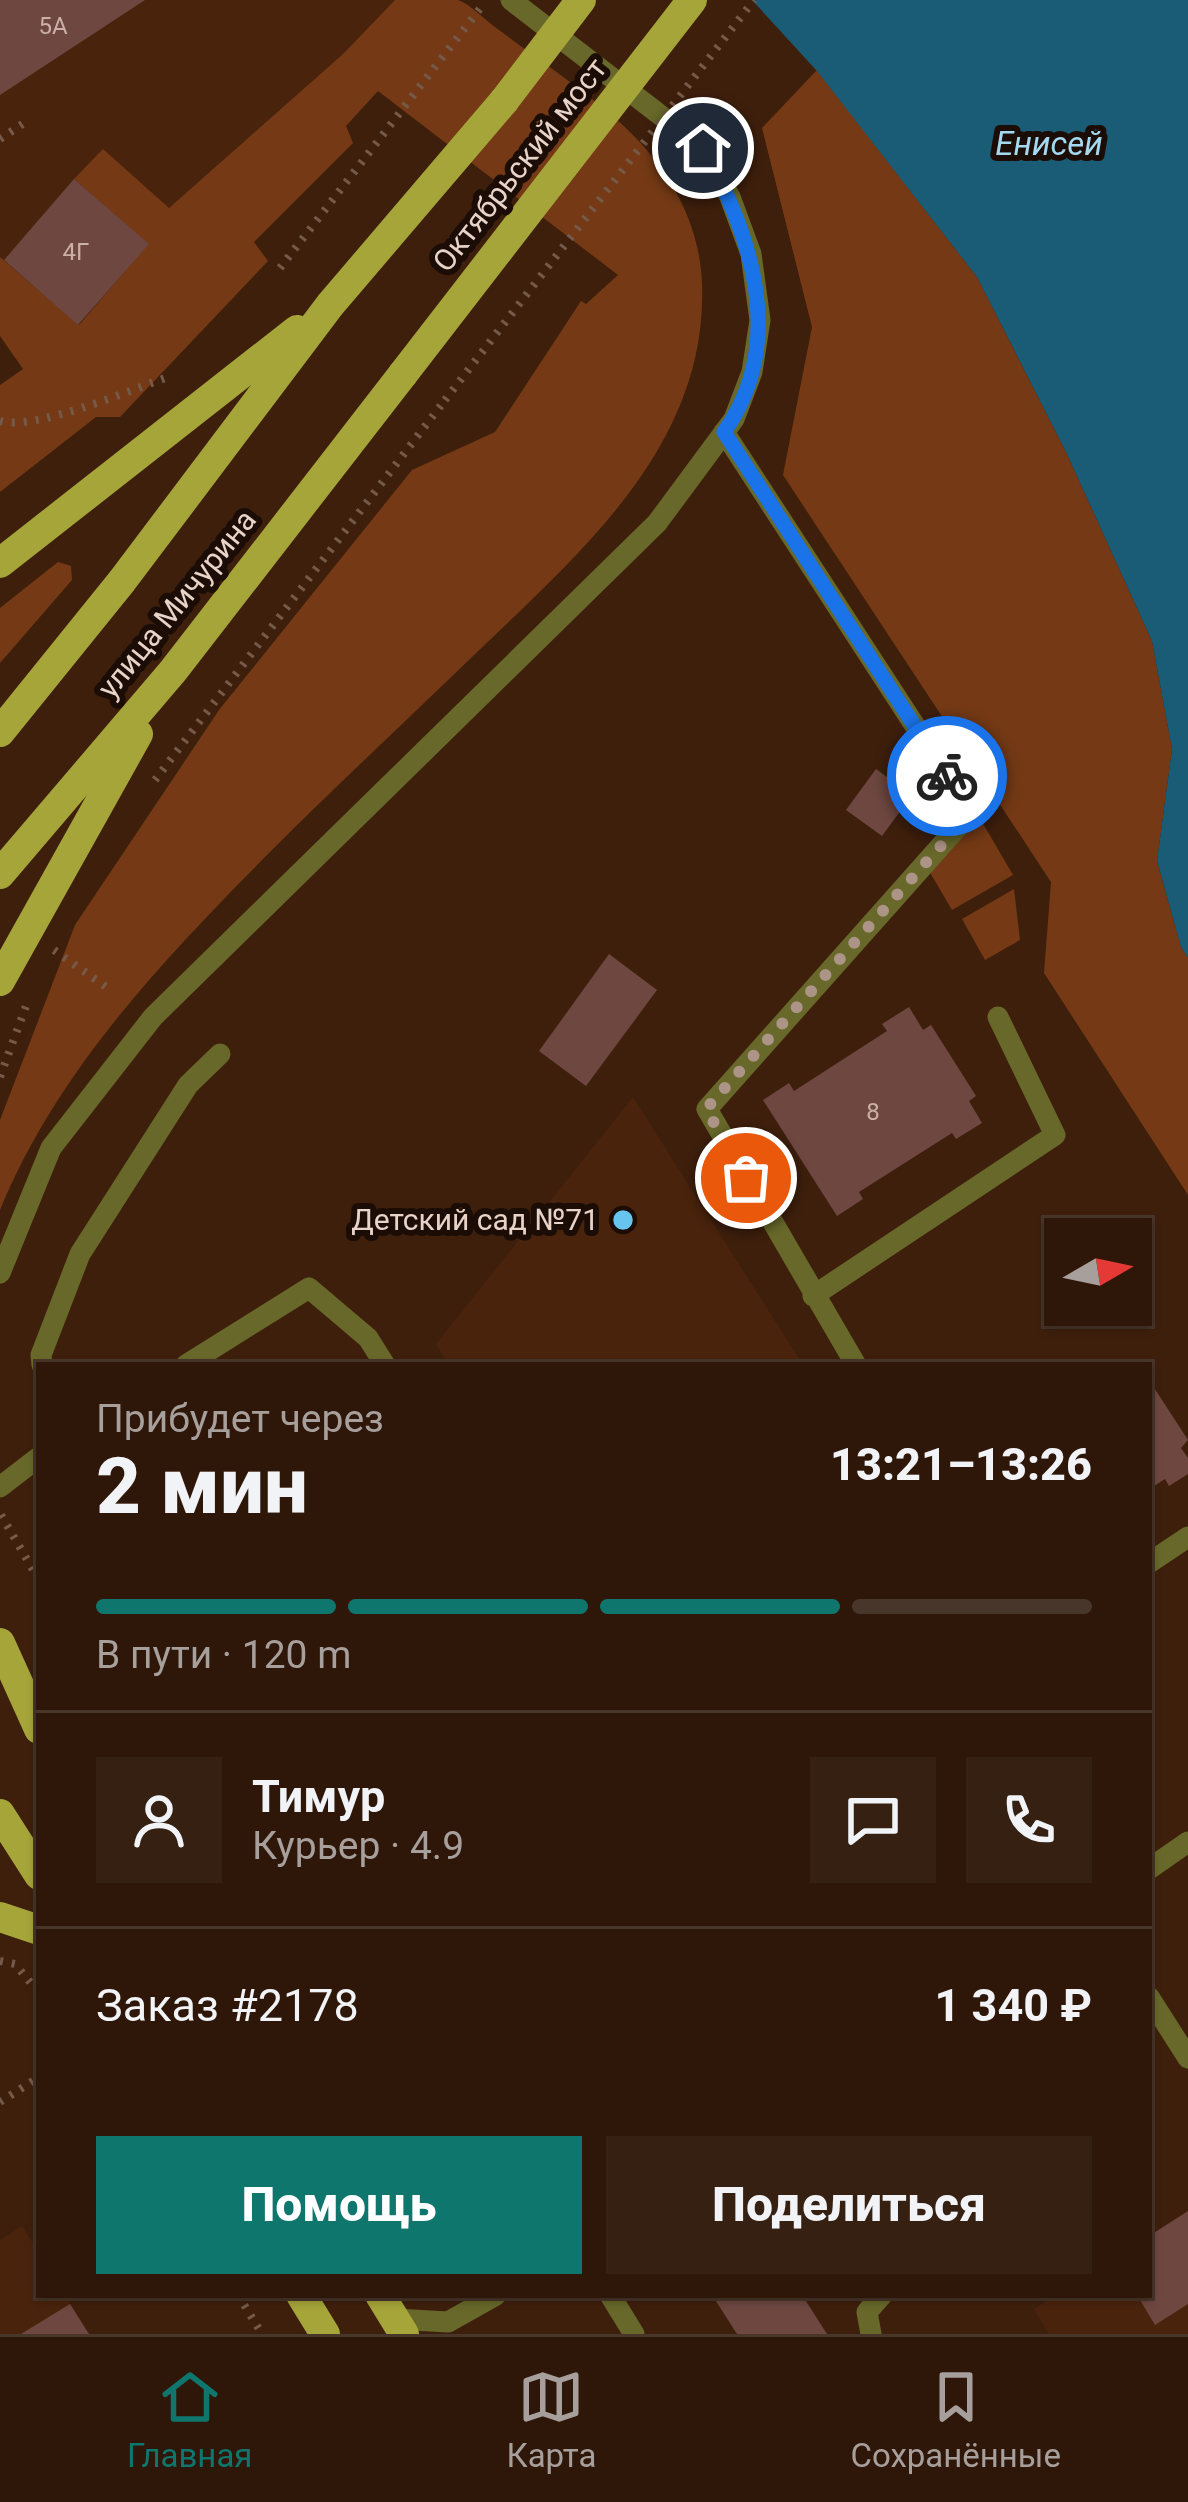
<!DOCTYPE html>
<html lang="ru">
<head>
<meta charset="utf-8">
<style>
  body { margin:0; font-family:Roboto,sans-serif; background:#362012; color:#f1f3f6; height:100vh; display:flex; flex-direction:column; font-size:45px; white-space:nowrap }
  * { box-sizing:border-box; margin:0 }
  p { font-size:39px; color:#a79f9c }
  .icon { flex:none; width:66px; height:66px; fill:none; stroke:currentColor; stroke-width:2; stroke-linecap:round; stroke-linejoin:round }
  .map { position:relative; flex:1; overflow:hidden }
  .side { position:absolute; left:36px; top:1362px; width:1116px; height:936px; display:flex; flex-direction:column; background:#2e1709; border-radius:0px; box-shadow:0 3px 9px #0004,0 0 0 3px #49362a }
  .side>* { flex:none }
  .needle { width:78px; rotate:81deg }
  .tools { position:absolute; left:1044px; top:1218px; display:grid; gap:24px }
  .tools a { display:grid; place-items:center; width:108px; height:108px; border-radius:0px; background:#2e1709; box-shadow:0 3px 9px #0004,0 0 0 3px #49362a; font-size:60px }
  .pin { position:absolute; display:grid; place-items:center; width:102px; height:102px; color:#fff; margin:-51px; border:6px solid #fff; border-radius:50%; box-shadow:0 3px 12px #0007 }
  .courier { position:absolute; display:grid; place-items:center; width:120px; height:120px; margin:-60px; border:9px solid #1a73e8; border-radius:50%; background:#fff; color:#222; box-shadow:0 3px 15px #0007 }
  .summary em { font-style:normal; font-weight:800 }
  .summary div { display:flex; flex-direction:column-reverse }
  .summary { display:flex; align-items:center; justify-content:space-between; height:204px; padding:0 60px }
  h1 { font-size:78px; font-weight:800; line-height:90px }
  .bar { display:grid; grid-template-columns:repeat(4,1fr); gap:18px 12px; align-content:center; height:144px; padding:0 60px }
  .bar i { height:15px; border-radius:9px; background:#49362a }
  .bar .selected { background:#0f766e }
  .bar p { grid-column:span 4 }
  .line { display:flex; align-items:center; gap:30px; padding:0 60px; border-top:3px solid #49362a }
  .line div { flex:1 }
  .round { display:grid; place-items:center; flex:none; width:126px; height:126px; border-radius:0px; background:#362012 }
  .cta { display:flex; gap:24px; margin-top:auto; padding:24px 60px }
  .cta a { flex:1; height:138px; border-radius:0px; background:#0f766e; color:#fff; font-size:48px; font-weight:800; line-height:138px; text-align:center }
  .cta a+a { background:#362012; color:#f1f3f6 }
  .tab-bar { display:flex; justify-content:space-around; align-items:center; height:168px; border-top:3px solid #49362a; background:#2e1709; font-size:33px; color:#a79f9c }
  .tab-bar a { display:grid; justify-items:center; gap:6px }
  .tab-bar .selected { color:#0f766e }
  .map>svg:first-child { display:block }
  .built { fill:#49230c }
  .green { fill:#753a15 }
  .water { fill:#1a5c76 }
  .building { fill:#6e4740 }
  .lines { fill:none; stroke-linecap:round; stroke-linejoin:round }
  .path { stroke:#755a49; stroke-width:8; stroke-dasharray:3 9; stroke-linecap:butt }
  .lane { stroke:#676829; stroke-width:21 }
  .primary { stroke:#a5a53a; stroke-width:30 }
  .path-bridge { stroke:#755a49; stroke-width:8; stroke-dasharray:3 9; stroke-linecap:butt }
  .primary-bridge { stroke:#a5a53a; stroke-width:30 }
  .done { stroke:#ac9486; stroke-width:12; stroke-dasharray:0 21.6 }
  .route { stroke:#1a73e8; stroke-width:15 }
  .poi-dot { fill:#66c4ef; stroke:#1b0d06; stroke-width:4.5 }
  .labels { text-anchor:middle; stroke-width:12; stroke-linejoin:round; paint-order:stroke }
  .number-label { font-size:24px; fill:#cab0a6 }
  .street-label { font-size:30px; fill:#e8d3c8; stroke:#1b0d06 }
  .poi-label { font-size:30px; fill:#e8d3c8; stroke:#1b0d06; text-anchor:end }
  .water-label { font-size:33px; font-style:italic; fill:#a4d7f0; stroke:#1b0d06 }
</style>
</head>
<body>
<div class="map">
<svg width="1188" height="2334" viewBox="0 0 1188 2334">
  <rect width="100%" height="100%" fill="#3e1f0c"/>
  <g class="built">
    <polygon points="0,0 395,0 343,54 169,208 103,150 4,260 0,257"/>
    <polygon points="633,1097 803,1365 449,1365 436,1344"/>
    <polygon points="1188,2211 1188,2334 1049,2334 1034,2309 1055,2295 1149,2295 1149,2236"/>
    <polygon points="22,2226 39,2253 39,2295 65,2295 89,2334 0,2334 0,2240"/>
  </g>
  <g class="green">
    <path d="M395,0c18,0 46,0 63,0 12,4 26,19 37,27 41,31 84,59 122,93 48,42 83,99 85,164 6,161 -122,269 -229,372 -67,65 -136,129 -202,195 -106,107 -213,218 -271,359v-90l75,-195 144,-215 193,-240 83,-38 86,-131 5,3 32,-29 -240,-184 -32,35 7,17 -99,99 14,19 -148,156h-24l-96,75v-107l23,-16 -23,-33v-79l79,68 69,-81 -74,-65 29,-30 66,59 174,-154z"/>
    <polygon points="817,70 977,277 1066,452 1152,641 1172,749 1157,861 1181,947 1188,958 1188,1195 1044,973 1051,882 783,475 812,327 762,128"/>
    <polygon points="58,562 71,566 72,580 0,663 0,608"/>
    <polygon points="975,810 1013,875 952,910 925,864"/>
    <polygon points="1014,889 1020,940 985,960 962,919"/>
  </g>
  <polygon class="water" points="752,0 1188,0 1188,958 1181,947 1157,861 1172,749 1152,641 1066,452 977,277 817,71"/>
  <g class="building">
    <polygon points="0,0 145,0 0,95"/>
    <polygon points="74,179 149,244 78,325 4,260"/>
    <polygon points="876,769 912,795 882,836 846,810"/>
    <polygon points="609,954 657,990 586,1086 539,1051"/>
    <polygon points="909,1007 923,1030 931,1025 976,1096 969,1101 982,1123 956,1139 952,1133 859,1192 863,1199 837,1216 763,1100 789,1083 794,1091 887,1031 882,1024"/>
    <polygon points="1149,1380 1188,1440 1181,1448 1188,1458 1188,1474 1169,1486 1165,1479 1149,1489"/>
    <polygon points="1188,2211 1188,2304 1155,2325 1137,2295 1149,2295 1149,2236"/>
    <polygon points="712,2295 802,2295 827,2334 737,2334"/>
    <polygon points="70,2304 89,2334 21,2334"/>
  </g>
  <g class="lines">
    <g class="path">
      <polyline points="0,139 30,119"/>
      <polyline points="280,268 482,6"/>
      <path d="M0,421c35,10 133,-32 171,-45"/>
      <polyline points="155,780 445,400"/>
      <polyline points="54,950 106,987"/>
      <polyline points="0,1077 26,1006"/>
      <polyline points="1,1515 39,1580"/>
      <polyline points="0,1961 15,1964 39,1993"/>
      <polyline points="0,2102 39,2077"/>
      <polyline points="238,2295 262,2334"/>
    </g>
    <g class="lane">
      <polyline points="724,432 971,812 707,1109 856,1365"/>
      <polyline points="0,1273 51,1148 153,1017 657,523 734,419 752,372 760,320 751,254 730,197 703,148 511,0"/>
      <polyline points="813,1296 1055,1135 998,1017"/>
      <polyline points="42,1365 41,1355 80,1254 188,1085 220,1054"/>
      <polyline points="186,1365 309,1288 368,1338 385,1365"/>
      <polyline points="0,1487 39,1457"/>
      <polyline points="1149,1563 1188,1537"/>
      <polyline points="1149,1869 1188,1842"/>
      <polyline points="1149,1997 1188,2058"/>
      <polyline points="610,2295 634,2334"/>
      <polyline points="395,2319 448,2322 496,2295"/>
      <polyline points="871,2334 867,2312 882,2295"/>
    </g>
    <g class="primary">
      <polyline points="0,563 297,330"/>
      <polyline points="0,732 122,581 330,305 504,101"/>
      <polyline points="0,874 173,671 403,374"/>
      <polyline points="0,981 138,734"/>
      <polyline points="0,1643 39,1729"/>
      <polyline points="0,1814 39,1875"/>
      <polyline points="0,1917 39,1930"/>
      <polyline points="301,2295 325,2334"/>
      <polyline points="380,2295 404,2334"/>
    </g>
    <polyline class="path-bridge" points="445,400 754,0"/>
    <g class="primary-bridge">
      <polyline points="504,101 581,0"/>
      <polyline points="403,374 692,0"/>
    </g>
  </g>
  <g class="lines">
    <polyline class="done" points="746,1178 706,1109 971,812 947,776"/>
    <path class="route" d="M703,148c48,86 85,194 21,284l223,344"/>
  </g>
  <circle class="poi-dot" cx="623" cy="1220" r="12"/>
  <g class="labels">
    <g class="number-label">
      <text x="53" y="34">5А</text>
      <text x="76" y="260">4Г</text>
      <text x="873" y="1120">8</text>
    </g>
    <g class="street-label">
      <text transform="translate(520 165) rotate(-52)" y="10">Октябрьский мост</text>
      <text transform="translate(177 604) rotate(-51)" y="10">улица Мичурина</text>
    </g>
    <g class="poi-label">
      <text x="599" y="1230">Детский сад №71</text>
    </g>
    <g class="water-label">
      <text x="1049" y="155">Енисей</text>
    </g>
  </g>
</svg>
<div class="tools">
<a><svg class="needle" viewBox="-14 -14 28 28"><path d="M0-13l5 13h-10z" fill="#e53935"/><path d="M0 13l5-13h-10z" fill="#a79f9c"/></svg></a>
</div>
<div class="pin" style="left:746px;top:1178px;background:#ea580c"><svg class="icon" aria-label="bag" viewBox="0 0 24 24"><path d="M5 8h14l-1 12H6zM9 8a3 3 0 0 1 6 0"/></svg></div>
<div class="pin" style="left:703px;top:148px;background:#1f2937"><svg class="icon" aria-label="home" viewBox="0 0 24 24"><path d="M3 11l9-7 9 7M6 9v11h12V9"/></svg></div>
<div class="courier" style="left:947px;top:776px"><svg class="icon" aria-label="bike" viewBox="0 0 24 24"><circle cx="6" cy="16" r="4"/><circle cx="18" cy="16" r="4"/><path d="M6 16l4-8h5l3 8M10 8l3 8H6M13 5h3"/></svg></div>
<section class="side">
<div class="summary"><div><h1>2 мин</h1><p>Прибудет через</p></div><em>13:21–13:26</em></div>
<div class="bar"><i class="selected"></i><i class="selected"></i><i class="selected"></i><i></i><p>В пути · 120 m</p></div>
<div class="line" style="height:216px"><a class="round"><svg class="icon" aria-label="person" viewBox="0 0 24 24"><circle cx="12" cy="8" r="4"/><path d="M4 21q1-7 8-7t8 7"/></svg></a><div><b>Тимур</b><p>Курьер · 4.9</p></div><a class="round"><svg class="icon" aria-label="chat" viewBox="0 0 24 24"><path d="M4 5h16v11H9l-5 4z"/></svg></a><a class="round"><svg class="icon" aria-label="phone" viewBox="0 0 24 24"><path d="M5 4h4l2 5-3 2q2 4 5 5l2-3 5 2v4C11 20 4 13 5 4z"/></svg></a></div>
<div class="line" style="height:156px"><div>Заказ #2178</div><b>1 340 ₽</b></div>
<div class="cta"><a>Помощь</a><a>Поделиться</a></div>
</section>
</div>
<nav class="tab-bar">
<a class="selected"><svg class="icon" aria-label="home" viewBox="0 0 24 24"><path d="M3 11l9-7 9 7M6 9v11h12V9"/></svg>Главная</a>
<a><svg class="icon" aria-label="map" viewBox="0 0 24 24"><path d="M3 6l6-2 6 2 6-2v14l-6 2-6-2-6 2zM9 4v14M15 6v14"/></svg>Карта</a>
<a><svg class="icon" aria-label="saved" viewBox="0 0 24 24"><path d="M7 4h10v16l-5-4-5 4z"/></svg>Сохранённые</a>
</nav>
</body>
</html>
